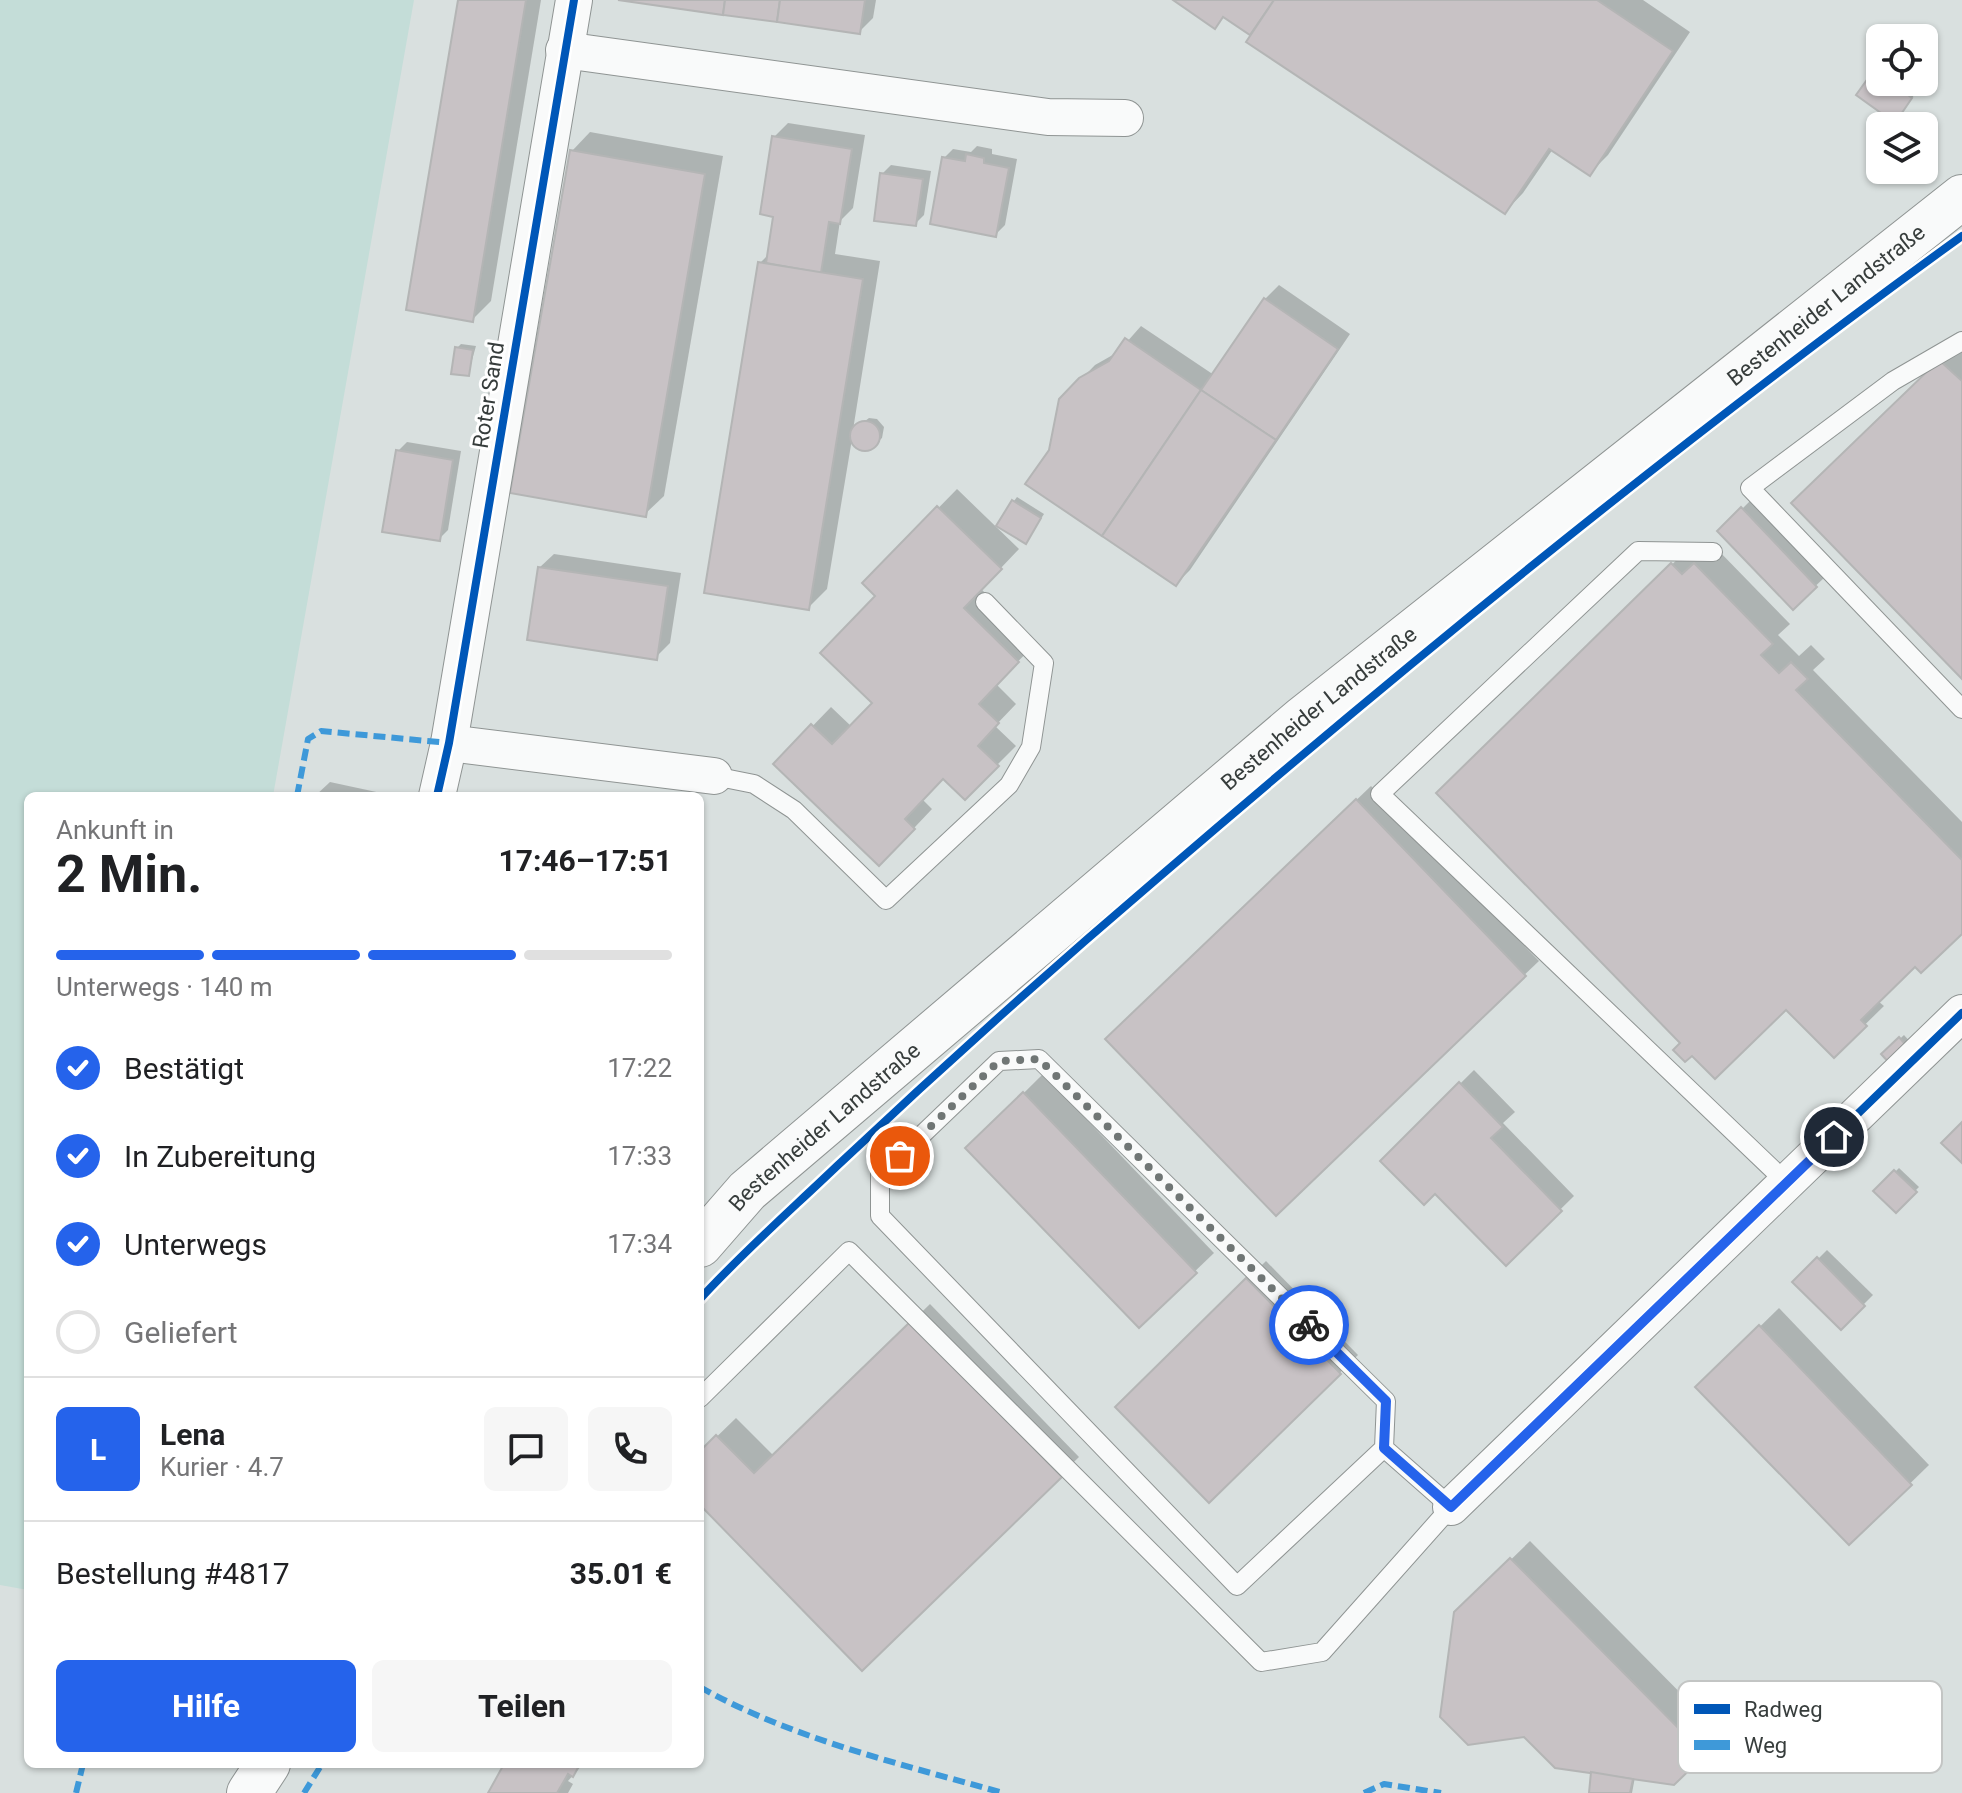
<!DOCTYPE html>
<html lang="de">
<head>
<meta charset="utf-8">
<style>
  body { margin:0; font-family:Roboto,sans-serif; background:#f6f6f6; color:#202124; height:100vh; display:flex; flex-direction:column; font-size:30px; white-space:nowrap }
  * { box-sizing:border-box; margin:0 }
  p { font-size:26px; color:#757577 }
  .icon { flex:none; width:44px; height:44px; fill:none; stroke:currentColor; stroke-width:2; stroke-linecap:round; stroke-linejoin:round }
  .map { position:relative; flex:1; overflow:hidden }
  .details { position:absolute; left:24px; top:792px; width:680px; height:976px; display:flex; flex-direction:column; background:#fff; border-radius:12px; box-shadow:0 2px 6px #0004 }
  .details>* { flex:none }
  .tools { position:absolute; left:1866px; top:24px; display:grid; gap:16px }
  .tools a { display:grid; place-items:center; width:72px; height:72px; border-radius:12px; background:#fff; box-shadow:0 2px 6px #0004; font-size:40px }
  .pin { position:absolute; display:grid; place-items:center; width:68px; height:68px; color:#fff; margin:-34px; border:4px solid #fff; border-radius:50%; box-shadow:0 2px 8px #0007 }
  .courier { position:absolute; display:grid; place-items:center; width:80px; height:80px; margin:-40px; border:6px solid #2563eb; border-radius:50%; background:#fff; color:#222; box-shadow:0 2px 10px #0007 }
  .head em { font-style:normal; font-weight:700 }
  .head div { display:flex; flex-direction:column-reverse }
  .head { display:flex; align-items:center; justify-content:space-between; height:136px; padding:0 32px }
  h1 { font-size:52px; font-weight:700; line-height:60px }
  .bar { display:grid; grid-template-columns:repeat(4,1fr); gap:12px 8px; align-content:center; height:96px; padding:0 32px }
  .bar i { height:10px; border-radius:6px; background:#e0e0e0 }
  .bar .current { background:#2563eb }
  .bar p { grid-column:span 4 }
  .line { display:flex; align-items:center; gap:20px; padding:0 32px; border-top:2px solid #e0e0e0 }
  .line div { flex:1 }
  .round { display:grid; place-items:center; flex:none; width:84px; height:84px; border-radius:12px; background:#f6f6f6 }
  ol { padding:0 32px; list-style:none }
  li { display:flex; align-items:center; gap:24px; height:88px }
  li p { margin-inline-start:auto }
  li .icon { padding:8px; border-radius:50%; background:#2563eb; color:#fff; stroke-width:4 }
  li:last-child { color:#757577 }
  li i { width:44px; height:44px; border:4px solid #e0e0e0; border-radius:50% }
  .primary-button { display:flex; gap:16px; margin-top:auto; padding:16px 32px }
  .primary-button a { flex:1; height:92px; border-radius:12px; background:#2563eb; color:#fff; font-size:32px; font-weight:700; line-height:92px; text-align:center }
  .primary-button a+a { background:#f6f6f6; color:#202124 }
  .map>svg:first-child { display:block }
  .green { fill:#c4ddd8 }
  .shadow { fill:#0003 }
  .building { fill:#c8c2c5; stroke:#b4b5b5; stroke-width:2 }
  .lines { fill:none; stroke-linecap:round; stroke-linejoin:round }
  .service-casing { stroke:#8f9493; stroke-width:20 }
  .minor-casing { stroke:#8f9493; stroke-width:38 }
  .secondary-casing { stroke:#8f9493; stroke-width:46 }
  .service { stroke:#f9fafa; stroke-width:18 }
  .minor { stroke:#f9fafa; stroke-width:36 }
  .secondary { stroke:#f9fafa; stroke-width:44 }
  .quiet { stroke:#3e99d9; stroke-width:6; stroke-dasharray:12 6; stroke-linecap:butt }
  .cycleway-casing { stroke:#fff; stroke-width:13 }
  .cycleway { stroke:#0057b8; stroke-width:8 }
  .done { stroke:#707675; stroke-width:8; stroke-dasharray:0 14.4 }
  .route { stroke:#2563eb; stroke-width:10 }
  .labels { text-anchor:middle; stroke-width:6; stroke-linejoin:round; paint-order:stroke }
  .street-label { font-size:22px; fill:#373d3c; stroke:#fff }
  .key { fill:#fff; stroke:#c3c5c4; stroke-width:2 }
  .key-label { font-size:22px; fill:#373d3c }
</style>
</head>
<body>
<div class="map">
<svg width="1962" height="1793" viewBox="0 0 1962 1793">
  <rect width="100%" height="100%" fill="#d9e0df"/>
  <polygon class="green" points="0,0 414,0 273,796 28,796 28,1590 0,1585"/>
  <g class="shadow">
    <polygon points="460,0 541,0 491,301 472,320"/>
    <polygon points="629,0 876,0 873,18 859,32"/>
    <polygon points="1177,0 1643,0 1690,32 1608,155 1589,174 1553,149 1523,193 1505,212 1258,24 1249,33 1225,16 1215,26"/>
    <polygon points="1879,68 1880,82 1899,82 1915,94 1894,121 1875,72"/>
    <polygon points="788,123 865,135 853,208 840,221 835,254 880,261 853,430 869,418 877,419 884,427 882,438 869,449 859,448 852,439 827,589 809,607 760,263 769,254 775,215 774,137"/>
    <polygon points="590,132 723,156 664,496 645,514 572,151"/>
    <polygon points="977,146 992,149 992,154 1017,159 1005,225 996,234 944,158 953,149 971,152"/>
    <polygon points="891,165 931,171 924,215 915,224 882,174"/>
    <polygon points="1279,285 1350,334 1190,570 1176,584 1050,450 1061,400 1095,365 1118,352 1141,326 1214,375 1265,299"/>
    <polygon points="1959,342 1962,345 1962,677 1793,503"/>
    <polygon points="461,344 476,346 468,374 457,348"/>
    <polygon points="407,442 461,451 448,530 439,539 398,451"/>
    <polygon points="957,489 1019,549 981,589 1037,642 996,684 1016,704 995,726 1016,746 965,797 944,776 922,799 932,809 898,845 776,764 831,707 852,727 875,703 878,596 865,583"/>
    <polygon points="1017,497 1044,514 1029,537 1014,501"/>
    <polygon points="1751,500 1825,577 1793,607 1720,531"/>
    <polygon points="1691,546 1714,546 1790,624 1778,635 1799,656 1811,645 1825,659 1813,670 1962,822 1962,931 1915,965 1878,1001 1884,1006 1834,1055 1786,1007 1682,1043 1438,793"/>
    <polygon points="554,554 681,573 670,643 656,657 539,568"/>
    <polygon points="330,782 395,796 315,796"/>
    <polygon points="1371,786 1539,961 1276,1213 1122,1025"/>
    <polygon points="1904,1035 1912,1044 1884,1054"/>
    <polygon points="1474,1070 1515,1112 1503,1123 1574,1196 1506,1263 1435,1192 1382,1161"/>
    <polygon points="1043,1074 1214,1253 1139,1325 968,1148"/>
    <polygon points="1899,1168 1919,1187 1896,1210 1876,1191"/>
    <polygon points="1827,1250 1873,1295 1841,1327 1795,1282"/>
    <polygon points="1266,1261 1358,1355 1209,1500 1118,1407"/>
    <polygon points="930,1304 1079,1457 862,1669 700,1502 700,1453 736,1418 774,1456"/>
    <polygon points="1779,1308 1929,1465 1849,1543 1698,1387"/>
    <polygon points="1530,1541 1722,1735 1673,1783 1635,1777 1632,1793 1591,1793 1593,1771 1456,1613"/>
    <polygon points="506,1764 583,1764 568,1781 573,1784 568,1793 490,1793"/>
  </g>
  <g class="building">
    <polygon points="458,0 526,0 473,322 406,310"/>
    <polygon points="618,0 725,0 723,15"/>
    <polygon points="725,0 780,0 777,22 723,15"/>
    <polygon points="780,0 865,0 860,34 777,22"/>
    <polygon points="1173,0 1274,0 1250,35 1223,17 1215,29"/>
    <polygon points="1274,0 1597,0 1673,51 1590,176 1549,149 1505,214 1246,42"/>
    <polygon points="1874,70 1880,75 1880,82 1890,82 1912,98 1895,123 1856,95"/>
    <polygon points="772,136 852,149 840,224 829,222 821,273 766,263 773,217 760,214"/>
    <polygon points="570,150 705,174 646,517 510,493"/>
    <polygon points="966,154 984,158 984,163 1009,168 996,237 930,224 942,157 965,161"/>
    <polygon points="880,173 923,179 916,226 874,221"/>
    <polygon points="758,262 863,279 809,610 704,593"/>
    <polygon points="1264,298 1338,349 1276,440 1201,390"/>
    <polygon points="1125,338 1201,390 1102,536 1025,484 1049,450 1059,399 1079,378 1109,361"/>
    <polygon points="455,347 473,350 469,376 451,374"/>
    <polygon points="1939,360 1962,381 1962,679 1791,503"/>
    <polygon points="1201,390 1276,440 1176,586 1102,536"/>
    <circle cx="865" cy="436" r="15"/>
    <polygon points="396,450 453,460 440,541 382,532"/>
    <polygon points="1012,500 1041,518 1026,544 996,526"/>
    <polygon points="937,506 1002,569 964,608 1019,662 979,704 999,723 978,746 999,766 965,800 943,779 905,819 915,829 879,866 773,764 811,724 832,744 872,703 820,653 875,596 862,583"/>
    <polygon points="1741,507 1817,587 1793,610 1717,531"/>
    <polygon points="1671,563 1682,574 1694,563 1773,644 1761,655 1779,673 1791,662 1808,679 1796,690 1962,860 1962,934 1921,973 1915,967 1861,1020 1867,1026 1834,1058 1786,1010 1715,1079 1692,1056 1685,1062 1673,1050 1680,1043 1436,793"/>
    <polygon points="538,567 668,586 657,660 527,640"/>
    <polygon points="1356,799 1526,976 1276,1216 1105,1039"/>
    <polygon points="1899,1037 1910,1050 1892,1066 1881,1054"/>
    <polygon points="1459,1082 1503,1127 1491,1138 1562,1211 1506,1266 1435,1194 1424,1205 1380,1161"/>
    <polygon points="1023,1092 1197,1273 1139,1328 965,1148"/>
    <polygon points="1962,1122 1962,1163 1941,1143"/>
    <polygon points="1894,1170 1917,1192 1896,1213 1873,1191"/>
    <polygon points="1817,1257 1865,1306 1841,1330 1792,1282"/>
    <polygon points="1246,1278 1341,1374 1209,1503 1115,1407"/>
    <polygon points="910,1322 1062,1477 862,1671 700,1505 700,1451 716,1435 754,1473"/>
    <polygon points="1759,1325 1912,1485 1849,1545 1695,1387"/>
    <polygon points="1510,1558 1705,1755 1674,1785 1555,1768 1524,1737 1468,1745 1440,1717 1454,1612"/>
    <polygon points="504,1764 580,1764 573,1777 568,1774 557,1793 488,1793"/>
    <polygon points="1591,1772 1633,1779 1630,1793 1589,1793"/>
  </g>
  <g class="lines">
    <g class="service-casing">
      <g id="service">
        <polyline points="1962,341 1893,381 1750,488 1962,709"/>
        <polyline points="1713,552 1638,551 1380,794 1787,1183"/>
        <polyline points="714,776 754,784 794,810 886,900 1009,785 1031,747 1044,663 985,602"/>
        <polyline points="700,1398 849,1251 1261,1662 1322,1652 1451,1507 1384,1448 1386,1401 1039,1059 999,1061 880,1175 880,1216 1237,1586 1384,1448"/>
      </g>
    </g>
    <g class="minor-casing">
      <g id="minor">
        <polyline points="564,50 1048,117 1125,118"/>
        <polyline points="449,743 714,776"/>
        <polyline points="437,796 449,743 574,0"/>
        <polyline points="1451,1507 1962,1013"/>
      </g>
    </g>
    <g class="secondary-casing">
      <g id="secondary">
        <path id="s1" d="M700,1245l47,-54 555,-472 660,-522"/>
        <polyline points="249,1793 268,1764"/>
      </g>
    </g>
    <use href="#service" class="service"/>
    <use href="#minor" class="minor"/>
    <use href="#secondary" class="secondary"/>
    <g class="quiet">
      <polyline points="297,796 308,739 321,731 449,743"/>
      <path d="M700,1687c92,52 201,77 303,106"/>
      <polyline points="76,1793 83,1764"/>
      <polyline points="304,1793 322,1764"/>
      <polyline points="1364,1793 1384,1784 1441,1793"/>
    </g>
    <g class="cycleway-casing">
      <g id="cycleway">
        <polyline points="437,796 449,743 574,0"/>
        <path d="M700,1299c43,-47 91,-89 137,-133 105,-99 212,-195 321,-288 260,-224 526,-441 804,-642"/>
        <polyline points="1451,1507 1962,1013"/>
      </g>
    </g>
    <use href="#cycleway" class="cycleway"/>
  </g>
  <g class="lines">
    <polyline class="done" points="900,1156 999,1061 1039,1059 1309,1325"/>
    <polyline class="route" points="1309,1325 1386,1401 1384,1448 1451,1507 1834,1137"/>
  </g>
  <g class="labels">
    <g class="street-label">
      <text dy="8" stroke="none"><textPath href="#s1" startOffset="1468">Bestenheider Landstraße</textPath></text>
      <text transform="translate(488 395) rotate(-81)" y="8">Roter Sand</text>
      <text dy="8" stroke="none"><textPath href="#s1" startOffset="820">Bestenheider Landstraße</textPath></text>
      <text dy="8" stroke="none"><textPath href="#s1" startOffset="172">Bestenheider Landstraße</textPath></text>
    </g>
  </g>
  <rect x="1678" y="1681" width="264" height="92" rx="12" class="key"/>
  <rect x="1694" y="1704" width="36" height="10" fill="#0057b8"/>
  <rect x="1694" y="1740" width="36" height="10" fill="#3e99d9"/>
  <g class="key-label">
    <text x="1744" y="1717">Radweg</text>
    <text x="1744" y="1753">Weg</text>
  </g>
</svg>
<div class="tools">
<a><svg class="icon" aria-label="locate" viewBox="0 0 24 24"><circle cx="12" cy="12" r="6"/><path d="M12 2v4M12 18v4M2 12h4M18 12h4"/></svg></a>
<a><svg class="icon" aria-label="layers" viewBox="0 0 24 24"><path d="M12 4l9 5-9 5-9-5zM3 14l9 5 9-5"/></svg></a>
</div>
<div class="pin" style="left:900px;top:1156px;background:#ea580c"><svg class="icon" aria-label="bag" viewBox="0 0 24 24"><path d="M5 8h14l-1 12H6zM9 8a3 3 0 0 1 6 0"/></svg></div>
<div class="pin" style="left:1834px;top:1137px;background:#1f2937"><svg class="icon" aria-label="home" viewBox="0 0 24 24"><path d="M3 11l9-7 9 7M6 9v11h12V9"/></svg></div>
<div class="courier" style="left:1309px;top:1325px"><svg class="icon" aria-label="bike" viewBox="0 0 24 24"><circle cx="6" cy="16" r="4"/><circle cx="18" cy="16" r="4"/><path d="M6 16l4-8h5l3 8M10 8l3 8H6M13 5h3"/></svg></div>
<section class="details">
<div class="head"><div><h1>2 Min.</h1><p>Ankunft in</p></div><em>17:46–17:51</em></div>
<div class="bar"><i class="current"></i><i class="current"></i><i class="current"></i><i></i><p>Unterwegs · 140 m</p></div>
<ol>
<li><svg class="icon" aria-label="check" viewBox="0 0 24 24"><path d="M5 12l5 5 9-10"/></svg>Bestätigt<p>17:22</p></li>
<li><svg class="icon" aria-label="check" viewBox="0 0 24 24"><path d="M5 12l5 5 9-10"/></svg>In Zubereitung<p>17:33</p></li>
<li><svg class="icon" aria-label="check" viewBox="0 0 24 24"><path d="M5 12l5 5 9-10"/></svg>Unterwegs<p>17:34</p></li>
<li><i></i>Geliefert</li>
</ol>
<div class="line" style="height:144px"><b class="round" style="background:#2563eb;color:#fff">L</b><div><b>Lena</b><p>Kurier · 4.7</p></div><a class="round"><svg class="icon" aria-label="chat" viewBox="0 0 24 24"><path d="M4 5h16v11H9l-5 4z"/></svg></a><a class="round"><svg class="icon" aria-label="phone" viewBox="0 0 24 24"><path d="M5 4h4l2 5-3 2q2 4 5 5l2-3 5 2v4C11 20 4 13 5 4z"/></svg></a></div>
<div class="line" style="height:104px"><div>Bestellung #4817</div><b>35.01 €</b></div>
<div class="primary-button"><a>Hilfe</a><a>Teilen</a></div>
</section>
</div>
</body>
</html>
